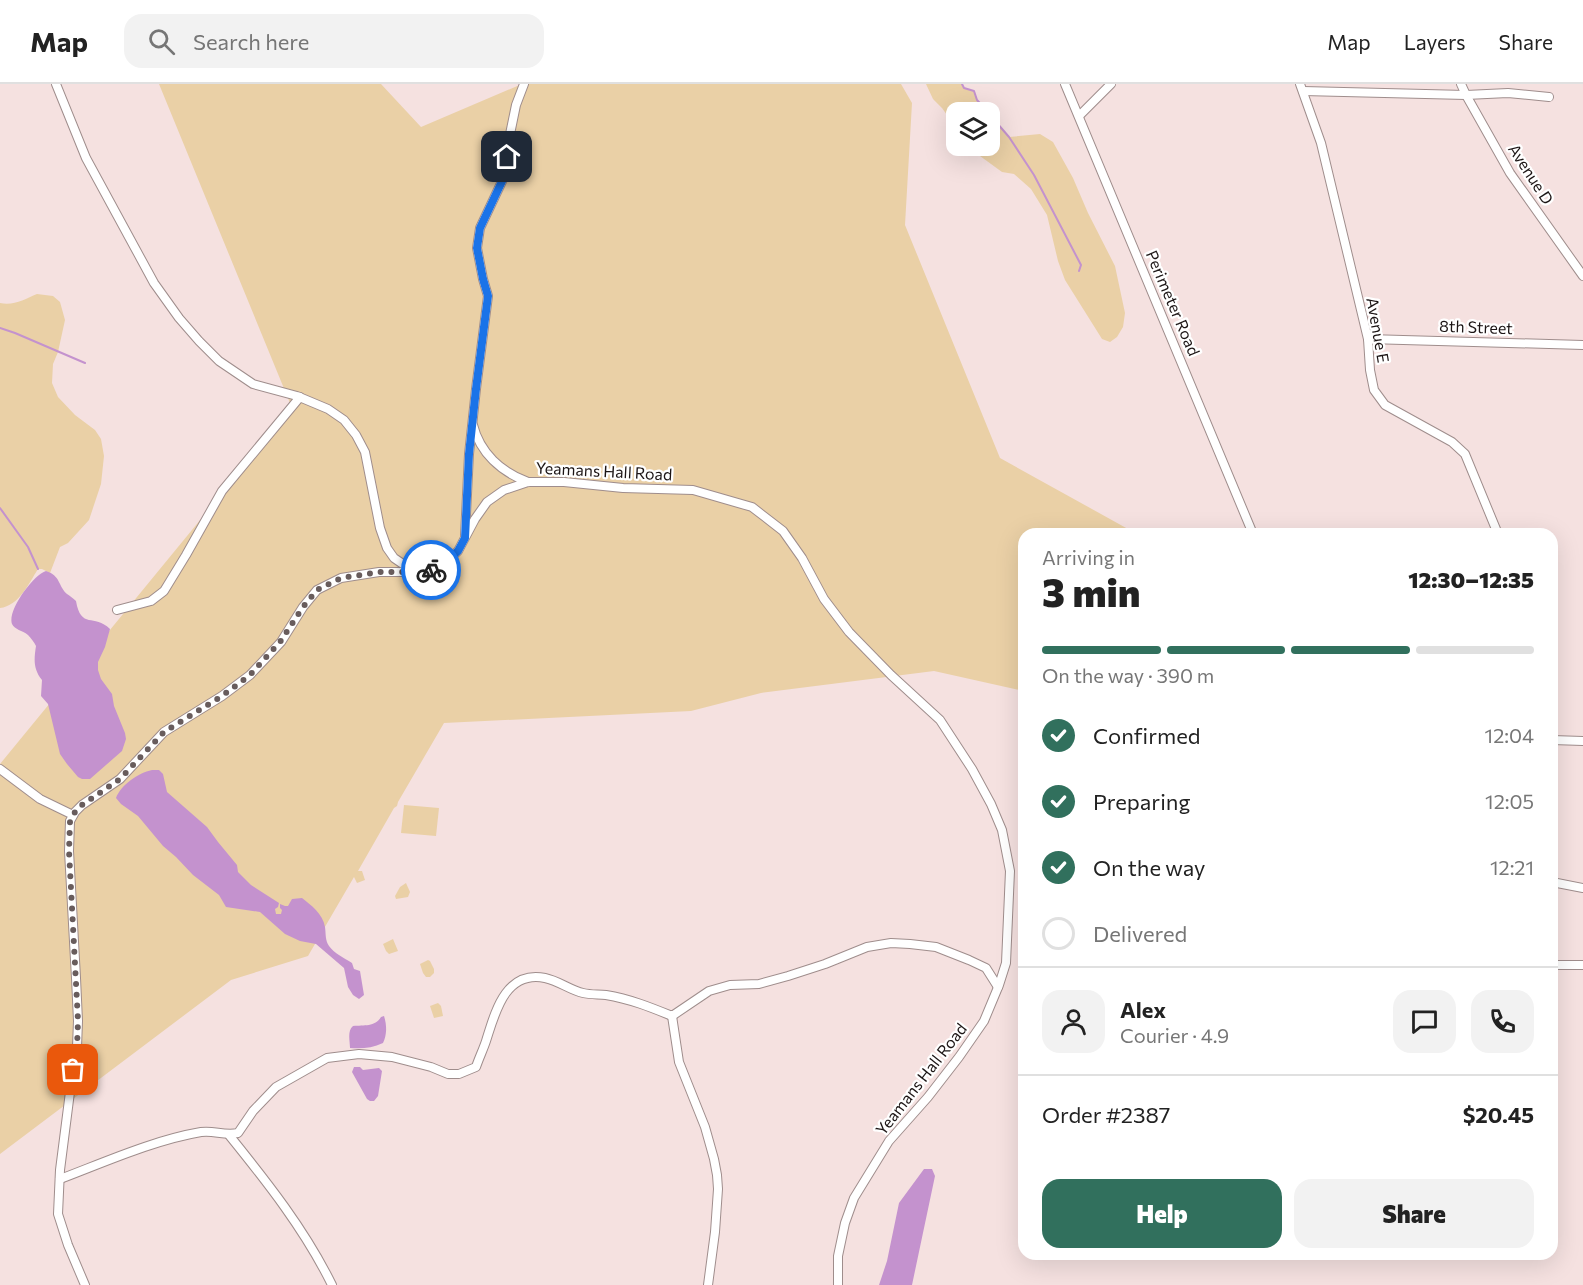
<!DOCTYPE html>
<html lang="en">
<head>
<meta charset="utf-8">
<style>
  body { margin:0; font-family:Commissioner,sans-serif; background:#f2f2f2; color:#222; height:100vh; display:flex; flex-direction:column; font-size:22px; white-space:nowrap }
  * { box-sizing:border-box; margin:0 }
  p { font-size:20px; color:#767676 }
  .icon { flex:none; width:33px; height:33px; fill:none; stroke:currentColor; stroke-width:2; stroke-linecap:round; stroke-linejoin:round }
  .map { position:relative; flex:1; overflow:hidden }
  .sheet { position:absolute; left:1018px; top:444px; width:540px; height:732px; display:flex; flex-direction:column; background:#fff; border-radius:18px; box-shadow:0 6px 24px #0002 }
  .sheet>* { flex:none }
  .controls { position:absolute; left:946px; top:18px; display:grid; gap:12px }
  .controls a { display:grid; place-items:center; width:54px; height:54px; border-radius:12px; background:#fff; box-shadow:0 6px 24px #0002; font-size:30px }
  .pin { position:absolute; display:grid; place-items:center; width:51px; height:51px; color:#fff; margin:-26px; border-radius:12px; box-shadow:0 3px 9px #0006 }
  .courier { position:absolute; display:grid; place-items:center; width:60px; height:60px; margin:-30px; border:4px solid #1a73e8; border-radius:50%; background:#fff; color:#222; box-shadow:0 2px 8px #0007 }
  .head em { font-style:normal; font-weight:800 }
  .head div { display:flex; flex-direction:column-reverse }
  .head { display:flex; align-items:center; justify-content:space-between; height:102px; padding:0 24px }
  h1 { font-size:39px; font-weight:800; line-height:45px }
  .bar { display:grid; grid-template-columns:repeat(4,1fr); gap:9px 6px; align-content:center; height:72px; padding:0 24px }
  .bar i { height:8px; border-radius:4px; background:#e0e0e0 }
  .bar .selected { background:#31705d }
  .bar p { grid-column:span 4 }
  .line { display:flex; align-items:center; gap:15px; padding:0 24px; border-top:2px solid #e0e0e0 }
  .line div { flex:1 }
  .round { display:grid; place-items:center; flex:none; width:63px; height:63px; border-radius:18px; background:#f2f2f2 }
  ol { padding:0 24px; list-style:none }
  li { display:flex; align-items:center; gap:18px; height:66px }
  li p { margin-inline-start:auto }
  li .icon { padding:6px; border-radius:50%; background:#31705d; color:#fff; stroke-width:4 }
  li:last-child { color:#767676 }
  li i { width:33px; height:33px; border:3px solid #e0e0e0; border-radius:50% }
  .action { display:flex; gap:12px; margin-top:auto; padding:12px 24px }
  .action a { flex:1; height:69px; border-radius:18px; background:#31705d; color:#fff; font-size:24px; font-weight:800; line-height:69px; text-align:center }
  .action a+a { background:#f2f2f2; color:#222 }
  header { display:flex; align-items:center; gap:36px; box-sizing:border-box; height:84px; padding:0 30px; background:#fff; border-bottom:2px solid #e0e0e0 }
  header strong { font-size:28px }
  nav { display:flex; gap:33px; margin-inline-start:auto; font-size:21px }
  .search { width:420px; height:54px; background:#f2f2f2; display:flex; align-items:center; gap:15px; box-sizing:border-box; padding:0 21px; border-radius:18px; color:#767676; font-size:22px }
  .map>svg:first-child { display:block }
  .green { fill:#ead0a6 }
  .water { fill:#c492ce }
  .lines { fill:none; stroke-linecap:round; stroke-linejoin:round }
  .stream { stroke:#c492ce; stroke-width:2 }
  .minor-casing { stroke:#9f8d8c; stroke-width:10 }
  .minor { stroke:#fff; stroke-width:8 }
  .done { stroke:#685c5c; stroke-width:6; stroke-dasharray:0 10.8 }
  .route { stroke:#1a73e8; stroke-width:8 }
  .labels { text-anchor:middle; stroke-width:4.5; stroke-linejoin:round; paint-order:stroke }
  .street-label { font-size:16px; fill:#1c1515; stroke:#fff }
</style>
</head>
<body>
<header>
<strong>Map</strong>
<div class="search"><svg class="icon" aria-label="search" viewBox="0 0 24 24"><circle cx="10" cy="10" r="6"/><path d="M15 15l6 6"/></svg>Search here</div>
<nav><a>Map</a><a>Layers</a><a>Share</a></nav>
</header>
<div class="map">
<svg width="1583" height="1201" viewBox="0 0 1583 1201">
  <rect width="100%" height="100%" fill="#f5e1e0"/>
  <g class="green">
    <polygon points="159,0 381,0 421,43 522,0 901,0 912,19 905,141 1000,374 1137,450 1024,450 1024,607 934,587 761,609 691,627 444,639 398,718 397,722 394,724 358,787 362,787 365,796 357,799 354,793 308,872 231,896 0,1070 0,680 292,324"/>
    <polygon points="926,0 962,0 964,4 974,7 977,16 988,28 957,28 957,42 952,38 942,24 933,15"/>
    <polygon points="990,31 1009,53 1040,50 1053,58 1073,94 1088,129 1115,182 1125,229 1123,243 1117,253 1110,258 1102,255 1065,196 1058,177 1047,131 1031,105 1014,90 1002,88 980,72 972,62 990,62"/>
    <path d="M37,210l16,2 7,6 5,18 -7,32 -5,12 -1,19 6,14 17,18 20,15 6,9 3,17 -3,28 -12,36 -21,23 -8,4 -10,26 -8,-4h-4c-9,14 -19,37 -38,39v-305c14,3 25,-4 37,-9z"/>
    <polygon points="404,721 439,724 436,752 401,749"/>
    <polygon points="406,799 410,808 408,813 396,815 395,812 400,803"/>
    <polygon points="393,855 398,867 389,870 386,867 383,860"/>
    <polygon points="428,876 430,877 434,885 434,889 430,893 426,893 423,889 420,880"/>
    <polygon points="438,919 441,922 443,932 434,934 430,922"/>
  </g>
  <g class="water">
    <path d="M46,487c15,5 12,15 21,23 3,2 6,4 9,7 5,29 18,12 34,28l-5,18 -7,15v8l3,9 11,15 2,12 11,27 1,6 -4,12 -32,28h-8l-4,-2 -11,-13 -7,-10 -12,-50 -7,-8 1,-16c-9,-11 -8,-21 -6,-34 -2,-4 -5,-8 -8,-11 -6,-5 -13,-5 -16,-11 -5,-13 21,-49 34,-53z"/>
    <path d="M152,686h7l4,4 4,18 40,35 11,15 19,23 1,7 13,13 28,18 -1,4 -3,2 1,5h5l1,-4 -2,-2v-4l5,2h3l4,-7 10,-1c9,7 21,16 23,29 1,7 0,13 4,19 5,7 15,12 23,17l2,6 6,2 4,24 -5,4 -6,-4 -5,-8 -4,-19 -28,-24 -16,-3 -15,-7 -25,-22 -34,-5 -7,-12 -26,-20 -17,-18 -13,-11 -25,-30 -17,-12 -5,-6c5,-13 22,-25 36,-28z"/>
    <path d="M384,932c3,9 3,19 -1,27 -11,5 -21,6 -33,5 0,-7 -3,-17 3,-22 11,-1 22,1 28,-9z"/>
    <polygon points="354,983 360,983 363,986 379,984 382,987 378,1012 374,1017 370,1017 367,1015 352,988"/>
    <polygon points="924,1085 932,1085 935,1092 912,1201 879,1201 887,1177 899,1119"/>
  </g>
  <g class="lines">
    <g class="stream">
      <polyline points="962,0 964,4 974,7 977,16 988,28"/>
      <polyline points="990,31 1009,53 1034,91 1081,181 1079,187"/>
      <polyline points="0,244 15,249 85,279"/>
      <polyline points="0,424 28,463 38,485"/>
    </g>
    <g class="minor-casing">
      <g id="minor">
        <polyline points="56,0 86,74 154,199 179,234 199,257 219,277 253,300 297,312 328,325 344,336 356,351 365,368 380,444 387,464 394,474 413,487"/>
        <polyline points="1065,0 1253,450"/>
        <polyline points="1300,0 1321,59 1368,255 1370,286 1374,306 1385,321 1452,358 1465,370 1498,450"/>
        <polyline points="1461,0 1466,11 1510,89 1583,192"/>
        <polyline points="1303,7 1466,11 1508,9 1549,13"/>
        <polyline points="1079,32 1111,0"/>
        <polyline points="1368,255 1583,261"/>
        <path d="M473,341c7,28 28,47 55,57"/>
        <polyline points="465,451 469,370 476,305 488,212 483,195 477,164 480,144 505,91 509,55 516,21 524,0"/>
        <polyline points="117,526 151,517 164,507 186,471 222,407 300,313"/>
        <polyline points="1552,656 1583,657"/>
        <polyline points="0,685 40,715 73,731"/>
        <polyline points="1552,798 1583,804"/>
        <polyline points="1552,881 1583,881"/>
        <polyline points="672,932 679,978 705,1043 714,1075 717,1091 718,1105 715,1148 708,1201"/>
        <path d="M229,1051c38,47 76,95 103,150"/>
        <path d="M60,1095c45,-17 94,-39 141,-47 13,-2 23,4 37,1l15,-22 23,-24 51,-29 32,-4 33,3 39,10 17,7h11l17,-7c3,-9 7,-17 10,-26 9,-28 19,-71 59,-63 14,3 25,12 38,15 8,2 16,1 23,2 24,4 44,12 66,21l37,-25 21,-6 29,-1 29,-8 37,-12 42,-17 24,-4 19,1 26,3 33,13 17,8 12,19"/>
        <polyline points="85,1201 68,1161 58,1130 60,1086 70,1008 77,963 78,937 76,894 69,767 70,737 75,728 82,721 120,695 164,648 222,612 250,591 281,558 303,523 317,506 341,494 379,488 413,488 438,485 458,467 475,435 487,418 504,406 528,398 564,398 623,404 693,406 752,423 783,447 802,474 824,515 849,548 891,591 940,636 972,685 991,720 1002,746 1010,787 1006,879 999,901 984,937 959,973 928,1013 889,1057 854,1114 845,1139 838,1172 838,1201"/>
      </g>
    </g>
    <use href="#minor" class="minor"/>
  </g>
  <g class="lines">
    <polyline class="done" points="73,986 77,963 78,937 69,767 70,738 75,728 82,721 120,695 164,648 222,612 250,591 280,558 303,523 317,506 341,494 380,488 413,488 431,486"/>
    <polyline class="route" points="431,486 438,485 458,467 465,454 469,370 476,305 488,212 483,195 477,164 480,144 505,91 507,73"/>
  </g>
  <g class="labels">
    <g class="street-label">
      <text transform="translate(1531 90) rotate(57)" y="6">Avenue D</text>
      <text transform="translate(1173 219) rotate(67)" y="6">Perimeter Road</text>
      <text transform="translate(1476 243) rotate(2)" y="6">8th Street</text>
      <text transform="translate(1378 246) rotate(80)" y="6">Avenue E</text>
      <text transform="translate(604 387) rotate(3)" y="6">Yeamans Hall Road</text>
      <text transform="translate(921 995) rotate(-52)" y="6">Yeamans Hall Road</text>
    </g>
  </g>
</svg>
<div class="controls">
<a><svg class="icon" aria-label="layers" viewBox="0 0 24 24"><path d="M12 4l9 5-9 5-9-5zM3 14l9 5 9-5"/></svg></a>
</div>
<div class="pin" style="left:73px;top:986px;background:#ea580c"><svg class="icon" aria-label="bag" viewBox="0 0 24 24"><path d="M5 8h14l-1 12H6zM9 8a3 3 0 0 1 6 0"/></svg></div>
<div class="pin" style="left:507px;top:73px;background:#1f2937"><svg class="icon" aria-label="home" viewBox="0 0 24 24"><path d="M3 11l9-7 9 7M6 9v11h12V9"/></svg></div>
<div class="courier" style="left:431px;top:486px"><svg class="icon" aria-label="bike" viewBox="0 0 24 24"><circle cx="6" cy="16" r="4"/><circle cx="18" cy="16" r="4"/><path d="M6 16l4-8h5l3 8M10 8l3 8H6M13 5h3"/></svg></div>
<section class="sheet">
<div class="head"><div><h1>3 min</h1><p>Arriving in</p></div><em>12:30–12:35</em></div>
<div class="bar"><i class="selected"></i><i class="selected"></i><i class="selected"></i><i></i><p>On the way · 390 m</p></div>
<ol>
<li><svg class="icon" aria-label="check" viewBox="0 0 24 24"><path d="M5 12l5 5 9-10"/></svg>Confirmed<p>12:04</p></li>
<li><svg class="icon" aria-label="check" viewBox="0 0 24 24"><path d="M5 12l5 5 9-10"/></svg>Preparing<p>12:05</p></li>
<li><svg class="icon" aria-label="check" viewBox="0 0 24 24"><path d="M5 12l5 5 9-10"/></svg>On the way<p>12:21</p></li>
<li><i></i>Delivered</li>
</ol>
<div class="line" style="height:108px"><a class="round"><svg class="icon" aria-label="person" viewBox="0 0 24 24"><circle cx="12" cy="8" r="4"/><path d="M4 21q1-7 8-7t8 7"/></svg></a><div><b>Alex</b><p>Courier · 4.9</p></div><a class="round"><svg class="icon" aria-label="chat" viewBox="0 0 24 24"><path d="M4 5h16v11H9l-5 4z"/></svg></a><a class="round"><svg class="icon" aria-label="phone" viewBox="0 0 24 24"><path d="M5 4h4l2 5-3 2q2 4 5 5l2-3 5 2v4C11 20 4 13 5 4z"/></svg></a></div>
<div class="line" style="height:78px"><div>Order #2387</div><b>$20.45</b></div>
<div class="action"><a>Help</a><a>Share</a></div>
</section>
</div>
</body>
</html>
